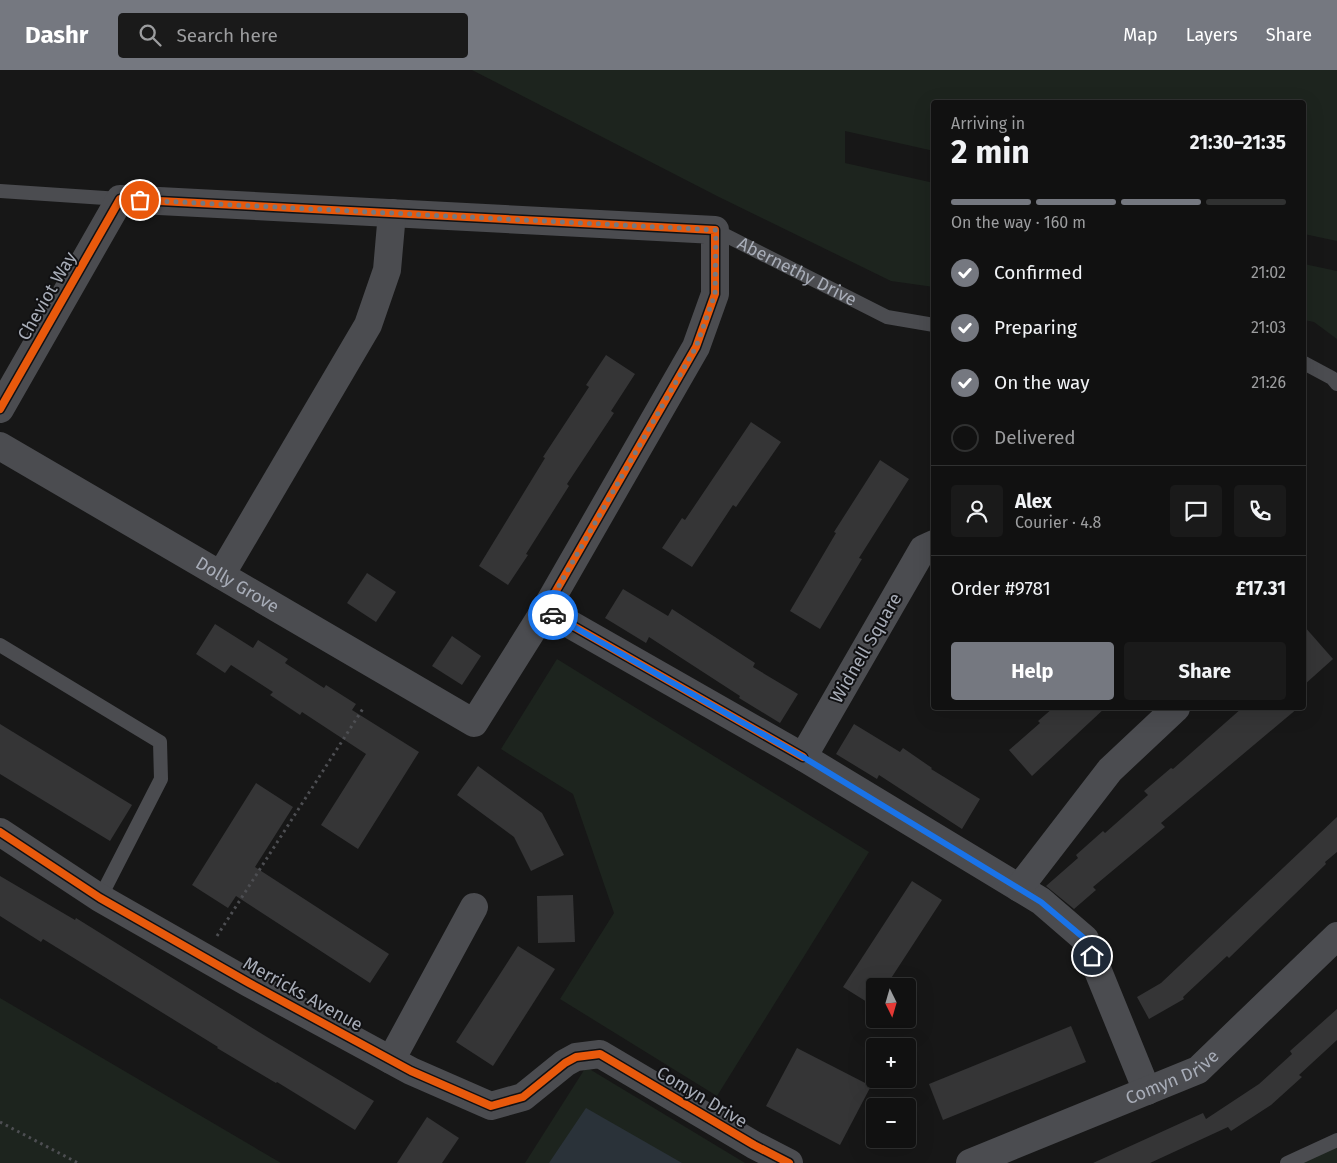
<!DOCTYPE html>
<html lang="en">
<head>
<meta charset="utf-8">
<style>
  body { margin:0; font-family:"Fira Sans",sans-serif; background:#1a1a1a; color:#f1f3f6; height:100vh; display:flex; flex-direction:column; font-size:19px; white-space:nowrap }
  * { box-sizing:border-box; margin:0 }
  p { font-size:16px; color:#9c9d9f }
  .icon { flex:none; width:28px; height:28px; fill:none; stroke:currentColor; stroke-width:2; stroke-linecap:round; stroke-linejoin:round }
  .map { position:relative; flex:1; overflow:hidden }
  .panel { position:absolute; left:931px; top:30px; width:375px; height:610px; display:flex; flex-direction:column; background:#111; border-radius:5px; box-shadow:0 5px 20px #0002,0 0 0 1px #303131 }
  .panel>* { flex:none }
  .needle { width:32px; rotate:175deg }
  .buttons { position:absolute; left:866px; top:908px; display:grid; gap:10px }
  .buttons a { display:grid; place-items:center; width:50px; height:50px; border-radius:5px; background:#111; box-shadow:0 5px 20px #0002,0 0 0 1px #303131; font-size:25px }
  .pin { position:absolute; display:grid; place-items:center; width:42px; height:42px; color:#fff; margin:-21px; border:2px solid #fff; border-radius:50%; box-shadow:0 1px 5px #0007 }
  .courier { position:absolute; display:grid; place-items:center; width:50px; height:50px; margin:-25px; border:4px solid #1a73e8; border-radius:50%; background:#fff; color:#222; box-shadow:0 1px 6px #0007 }
  .summary em { font-style:normal; font-weight:700 }
  .summary div { display:flex; flex-direction:column-reverse }
  .summary { display:flex; align-items:center; justify-content:space-between; height:85px; padding:0 20px }
  h1 { font-size:32px; font-weight:700; line-height:38px }
  .bar { display:grid; grid-template-columns:repeat(4,1fr); gap:8px 5px; align-content:center; height:60px; padding:0 20px }
  .bar i { height:6px; border-radius:4px; background:#303131 }
  .bar .current { background:#757880 }
  .bar p { grid-column:span 4 }
  .line { display:flex; align-items:center; gap:12px; padding:0 20px; border-top:1px solid #303131 }
  .line div { flex:1 }
  .round { display:grid; place-items:center; flex:none; width:52px; height:52px; border-radius:5px; background:#1a1a1a }
  ol { padding:0 20px; list-style:none }
  li { display:flex; align-items:center; gap:15px; height:55px }
  li p { margin-inline-start:auto }
  li .icon { padding:5px; border-radius:50%; background:#757880; color:#fff; stroke-width:4 }
  li:last-child { color:#9c9d9f }
  li i { width:28px; height:28px; border:2px solid #303131; border-radius:50% }
  .action { display:flex; gap:10px; margin-top:auto; padding:10px 20px }
  .action a { flex:1; height:58px; border-radius:5px; background:#757880; color:#fff; font-size:20px; font-weight:700; line-height:58px; text-align:center }
  .action a+a { background:#1a1a1a; color:#f1f3f6 }
  header { display:flex; align-items:center; gap:30px; box-sizing:border-box; height:70px; padding:0 25px; background:#757880; color:#fff }
  header strong { font-size:24px }
  nav { display:flex; gap:28px; margin-inline-start:auto; font-size:18px }
  .search { width:350px; height:45px; background:#1a1a1a; display:flex; align-items:center; gap:12px; box-sizing:border-box; padding:0 18px; border-radius:5px; color:#9c9d9f; font-size:19px }
  .map>svg:first-child { display:block }
  .green { fill:#1d241e }
  .water { fill:#2a3239 }
  .building { fill:#353536 }
  .lines { fill:none; stroke-linecap:round; stroke-linejoin:round }
  .path { stroke:#4d4e52; stroke-width:3; stroke-dasharray:2.5 4; stroke-linecap:butt }
  .lane { stroke:#4b4c50; stroke-width:14 }
  .street { stroke:#4b4c50; stroke-width:28 }
  .cycleway-casing { stroke:#111113; stroke-width:11 }
  .cycleway { stroke:#e8590c; stroke-width:8 }
  .done { stroke:#757880; stroke-width:5; stroke-dasharray:0 9 }
  .route { stroke:#1a73e8; stroke-width:6 }
  .labels { text-anchor:middle; stroke-width:4; stroke-linejoin:round; paint-order:stroke }
  .street-label { font-size:18px; fill:#a8adb8; stroke:#111113 }
</style>
</head>
<body>
<header>
<strong>Dashr</strong>
<div class="search"><svg class="icon" aria-label="search" viewBox="0 0 24 24"><circle cx="10" cy="10" r="6"/><path d="M15 15l6 6"/></svg>Search here</div>
<nav><a>Map</a><a>Layers</a><a>Share</a></nav>
</header>
<div class="map">
<svg width="1337" height="1093" viewBox="0 0 1337 1093">
  <rect width="100%" height="100%" fill="#171717"/>
  <g class="green">
    <polygon points="472,0 1337,0 1337,171 1304,164 1304,32 934,32 934,81 845,61 845,93 934,113 934,217 891,211 717,126"/>
    <polygon points="1304,194 1337,201 1337,269 1314,252 1304,250"/>
    <polygon points="557,589 869,782 717,1026 560,929 614,843 573,724 501,679"/>
    <polygon points="0,928 281,1093 0,1093"/>
    <polygon points="586,997 745,1093 525,1093"/>
    <polygon points="1337,1075 1337,1093 1302,1093"/>
  </g>
  <polygon class="water" points="586,1038 682,1093 549,1093"/>
  <g class="building">
    <polygon points="606,285 635,304 611,341 614,343 567,414 569,416 526,484 528,485 508,515 479,496 545,388 543,387 589,317 586,315"/>
    <polygon points="751,352 781,372 736,437 733,435 692,497 662,478 682,448 685,450"/>
    <polygon points="880,390 909,409 859,488 862,489 820,559 790,541 836,463 834,462"/>
    <polygon points="367,503 396,522 376,552 347,533"/>
    <polygon points="623,519 668,546 672,539 755,593 753,597 798,624 780,653 739,628 740,626 649,567 646,573 605,548"/>
    <polygon points="215,554 253,578 258,570 288,589 285,593 324,618 326,615 356,634 352,640 419,682 358,779 321,755 366,684 302,642 300,645 270,625 273,622 231,595 225,603 196,584"/>
    <polygon points="1304,556 1333,589 1304,615"/>
    <polygon points="452,566 481,586 462,615 432,596"/>
    <polygon points="1053,638 1105,638 1032,706 1009,680 1040,653 1038,651"/>
    <polygon points="1242,638 1298,638 1161,753 1165,757 1093,817 1096,820 1074,839 1046,816 1078,788 1076,785 1103,761 1105,763 1148,725 1144,721 1171,698 1173,699"/>
    <polygon points="0,654 132,735 110,771 0,704"/>
    <polygon points="854,654 900,682 903,678 932,698 931,699 980,729 962,759 879,705 877,709 836,684"/>
    <polygon points="478,696 542,743 564,785 531,801 514,767 457,725"/>
    <polygon points="256,713 293,737 255,797 389,884 370,913 236,826 228,838 192,815"/>
    <polygon points="1337,747 1337,782 1325,792 1326,794 1229,888 1227,886 1183,927 1184,929 1149,949 1137,927 1161,913"/>
    <polygon points="0,806 75,850 76,848 267,967 374,1031 355,1060 277,1012 276,1013 217,978 218,977 43,869 41,872 0,846"/>
    <polygon points="912,811 942,830 886,916 875,916 875,937 843,917"/>
    <polygon points="573,825 575,872 538,873 537,826"/>
    <polygon points="518,876 555,899 493,996 456,972"/>
    <polygon points="1337,939 1337,970 1299,1005 1302,1007 1271,1035 1231,1061 1228,1057 1150,1093 1093,1093 1203,1043 1206,1049 1259,1014 1292,984 1290,981"/>
    <polygon points="1071,956 1086,992 943,1050 929,1014"/>
    <polygon points="797,978 871,1016 840,1075 766,1036"/>
    <polygon points="427,1047 459,1068 442,1093 397,1093"/>
  </g>
  <g class="lines">
    <g class="path">
      <polyline points="217,866 364,637"/>
      <polyline points="0,1052 78,1093"/>
    </g>
    <g class="lane">
      <polyline points="0,121 120,129"/>
      <path id="s1" d="M715,160l172,87 47,8"/>
      <polyline points="1304,293 1332,308 1337,314"/>
      <polyline points="0,575 160,672 161,709 100,828"/>
      <polyline points="1287,1093 1337,1070"/>
    </g>
    <g class="street">
      <polyline points="0,339 120,129 715,160 715,224 696,277 545,540 803,687"/>
      <path id="s2" d="M0,376l474,277 71,-113"/>
      <polyline points="934,474 923,479 803,687 1041,831 1085,869 1147,1021"/>
      <polyline points="221,505 368,255 387,200 392,143"/>
      <polyline points="0,762 100,828 249,913 411,1001 491,1036 523,1027 565,993 576,987 600,984 754,1075 789,1093"/>
      <polyline points="1019,818 1110,700 1176,638"/>
      <polyline points="391,990 474,837"/>
      <path id="s3" d="M970,1093l228,-93 139,-134"/>
    </g>
    <g class="cycleway-casing">
      <g id="cycleway">
        <polyline points="0,339 120,129 715,160 715,224 696,277 545,540 803,687"/>
        <polyline points="0,762 100,828 249,913 411,1001 491,1036 523,1027 565,993 576,987 600,984 754,1075 789,1093"/>
      </g>
    </g>
    <use href="#cycleway" class="cycleway"/>
  </g>
  <g class="lines">
    <polyline class="done" points="140,130 716,160 715,224 696,277 545,540 553,545"/>
    <polyline class="route" points="553,545 803,687 1041,832 1085,869 1092,886"/>
  </g>
  <g class="labels">
    <g class="street-label">
      <text dy="6" stroke="none"><textPath href="#s1" startOffset="92">Abernethy Drive</textPath></text>
      <text transform="translate(47 226) rotate(-60)" y="6">Cheviot Way</text>
      <text dy="6" stroke="none"><textPath href="#s2" startOffset="275">Dolly Grove</textPath></text>
      <text transform="translate(866 578) rotate(-60)" y="6">Widnell Square</text>
      <text transform="translate(303 924) rotate(29)" y="6">Merricks Avenue</text>
      <text dy="6" stroke="none"><textPath href="#s3" startOffset="220">Comyn Drive</textPath></text>
      <text transform="translate(702 1027) rotate(31)" y="6">Comyn Drive</text>
    </g>
  </g>
</svg>
<div class="buttons">
<a><svg class="needle" viewBox="-14 -14 28 28"><path d="M0-13l5 13h-10z" fill="#e53935"/><path d="M0 13l5-13h-10z" fill="#9c9d9f"/></svg></a>
<a>+</a>
<a>−</a>
</div>
<div class="pin" style="left:140px;top:130px;background:#ea580c"><svg class="icon" aria-label="bag" viewBox="0 0 24 24"><path d="M5 8h14l-1 12H6zM9 8a3 3 0 0 1 6 0"/></svg></div>
<div class="pin" style="left:1092px;top:886px;background:#1f2937"><svg class="icon" aria-label="home" viewBox="0 0 24 24"><path d="M3 11l9-7 9 7M6 9v11h12V9"/></svg></div>
<div class="courier" style="left:553px;top:545px"><svg class="icon" aria-label="car" viewBox="0 0 24 24"><path d="M5 17H2v-5l4-1 3-4h7l3 4 3 1v5h-3M9 17h6M6 11h13"/><circle cx="7" cy="17" r="2"/><circle cx="17" cy="17" r="2"/></svg></div>
<section class="panel">
<div class="summary"><div><h1>2 min</h1><p>Arriving in</p></div><em>21:30–21:35</em></div>
<div class="bar"><i class="current"></i><i class="current"></i><i class="current"></i><i></i><p>On the way · 160 m</p></div>
<ol>
<li><svg class="icon" aria-label="check" viewBox="0 0 24 24"><path d="M5 12l5 5 9-10"/></svg>Confirmed<p>21:02</p></li>
<li><svg class="icon" aria-label="check" viewBox="0 0 24 24"><path d="M5 12l5 5 9-10"/></svg>Preparing<p>21:03</p></li>
<li><svg class="icon" aria-label="check" viewBox="0 0 24 24"><path d="M5 12l5 5 9-10"/></svg>On the way<p>21:26</p></li>
<li><i></i>Delivered</li>
</ol>
<div class="line" style="height:90px"><a class="round"><svg class="icon" aria-label="person" viewBox="0 0 24 24"><circle cx="12" cy="8" r="4"/><path d="M4 21q1-7 8-7t8 7"/></svg></a><div><b>Alex</b><p>Courier · 4.8</p></div><a class="round"><svg class="icon" aria-label="chat" viewBox="0 0 24 24"><path d="M4 5h16v11H9l-5 4z"/></svg></a><a class="round"><svg class="icon" aria-label="phone" viewBox="0 0 24 24"><path d="M5 4h4l2 5-3 2q2 4 5 5l2-3 5 2v4C11 20 4 13 5 4z"/></svg></a></div>
<div class="line" style="height:65px"><div>Order #9781</div><b>£17.31</b></div>
<div class="action"><a>Help</a><a>Share</a></div>
</section>
</div>
</body>
</html>
